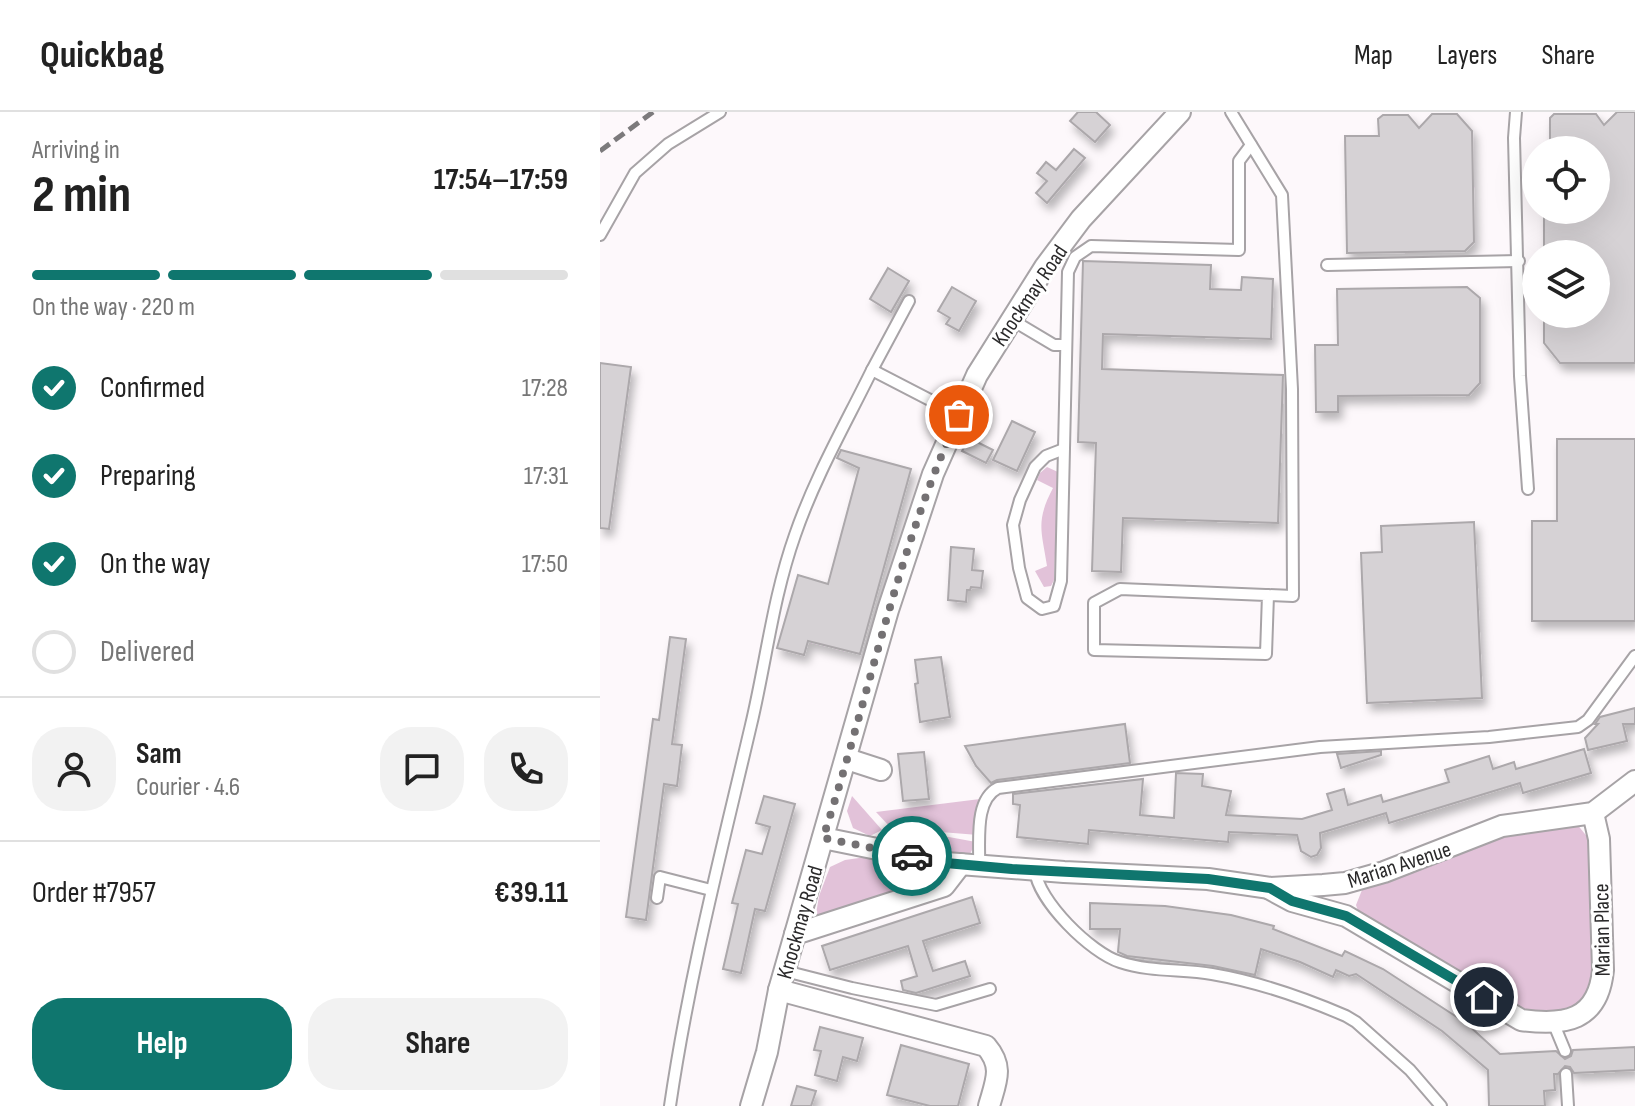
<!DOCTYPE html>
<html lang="en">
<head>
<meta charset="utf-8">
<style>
  body { margin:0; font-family:"Sofia Sans Condensed",sans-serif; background:#f2f2f2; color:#222; height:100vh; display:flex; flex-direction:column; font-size:30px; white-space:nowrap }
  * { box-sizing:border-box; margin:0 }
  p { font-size:26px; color:#767676 }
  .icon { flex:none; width:44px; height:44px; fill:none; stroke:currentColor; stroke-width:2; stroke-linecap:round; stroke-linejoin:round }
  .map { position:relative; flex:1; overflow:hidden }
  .panel { display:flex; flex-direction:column; background:#fff; width:600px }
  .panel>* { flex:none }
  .controls { position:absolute; left:922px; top:24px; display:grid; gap:16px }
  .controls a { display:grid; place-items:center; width:88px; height:88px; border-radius:50%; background:#fff; box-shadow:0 8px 32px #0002; font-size:40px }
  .pin { position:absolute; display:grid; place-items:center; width:68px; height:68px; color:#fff; margin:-34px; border:4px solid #fff; border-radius:50%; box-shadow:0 2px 8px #0007 }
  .courier { position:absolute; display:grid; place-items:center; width:80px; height:80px; margin:-40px; border:6px solid #0f766e; border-radius:50%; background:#fff; color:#222; box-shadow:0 2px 10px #0007 }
  .head em { font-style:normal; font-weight:700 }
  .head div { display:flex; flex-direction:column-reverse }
  .head { display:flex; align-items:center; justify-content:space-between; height:136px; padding:0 32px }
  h1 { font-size:52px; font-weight:700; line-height:60px }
  .bar { display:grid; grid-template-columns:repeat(4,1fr); gap:12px 8px; align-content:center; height:96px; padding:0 32px }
  .bar i { height:10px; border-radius:6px; background:#e0e0e0 }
  .bar .current { background:#0f766e }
  .bar p { grid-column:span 4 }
  .line { display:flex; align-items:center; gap:20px; padding:0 32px; border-top:2px solid #e0e0e0 }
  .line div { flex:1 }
  .round { display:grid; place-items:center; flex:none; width:84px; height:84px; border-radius:32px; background:#f2f2f2 }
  ol { padding:0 32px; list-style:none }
  li { display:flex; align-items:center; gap:24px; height:88px }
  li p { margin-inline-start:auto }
  li .icon { padding:8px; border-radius:50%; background:#0f766e; color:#fff; stroke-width:4 }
  li:last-child { color:#767676 }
  li i { width:44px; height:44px; border:4px solid #e0e0e0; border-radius:50% }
  .cta { display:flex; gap:16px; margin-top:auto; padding:16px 32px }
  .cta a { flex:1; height:92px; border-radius:32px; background:#0f766e; color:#fff; font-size:32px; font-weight:700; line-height:92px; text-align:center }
  .cta a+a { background:#f2f2f2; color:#222 }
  header { display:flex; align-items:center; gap:48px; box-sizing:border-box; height:112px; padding:0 40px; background:#fff; border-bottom:2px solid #e0e0e0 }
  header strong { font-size:38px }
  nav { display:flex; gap:44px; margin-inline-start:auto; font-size:28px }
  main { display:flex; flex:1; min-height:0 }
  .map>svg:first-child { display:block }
  .grass { fill:#e2c2d9 }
  .building { fill:#d6d2d5; stroke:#aca8ab; stroke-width:2; filter:url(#shadow) }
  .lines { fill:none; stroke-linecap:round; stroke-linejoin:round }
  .lane-casing { stroke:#a7a3a6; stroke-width:14 }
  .street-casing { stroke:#a7a3a6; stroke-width:24 }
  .lane { stroke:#fff; stroke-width:10 }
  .street { stroke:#fff; stroke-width:20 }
  .rail { stroke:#7c7a7c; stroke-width:5; stroke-dasharray:12 6; stroke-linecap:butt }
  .done { stroke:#747173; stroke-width:8; stroke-dasharray:0 14.4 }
  .route { stroke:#0f766e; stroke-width:10 }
  .labels { text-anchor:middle; stroke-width:6; stroke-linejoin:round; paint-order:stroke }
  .street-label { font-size:22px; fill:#2a292a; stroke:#fff }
</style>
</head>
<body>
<header>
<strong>Quickbag</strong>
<nav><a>Map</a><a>Layers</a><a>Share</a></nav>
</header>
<main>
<section class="panel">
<div class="head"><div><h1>2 min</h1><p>Arriving in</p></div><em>17:54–17:59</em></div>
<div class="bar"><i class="current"></i><i class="current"></i><i class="current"></i><i></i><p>On the way · 220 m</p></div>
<ol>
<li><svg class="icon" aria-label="check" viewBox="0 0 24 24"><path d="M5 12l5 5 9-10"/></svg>Confirmed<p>17:28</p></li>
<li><svg class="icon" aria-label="check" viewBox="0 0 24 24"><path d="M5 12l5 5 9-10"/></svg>Preparing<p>17:31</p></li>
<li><svg class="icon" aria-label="check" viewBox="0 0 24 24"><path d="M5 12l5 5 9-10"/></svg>On the way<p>17:50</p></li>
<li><i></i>Delivered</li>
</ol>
<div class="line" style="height:144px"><a class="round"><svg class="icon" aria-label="person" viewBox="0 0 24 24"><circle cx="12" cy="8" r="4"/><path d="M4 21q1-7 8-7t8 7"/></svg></a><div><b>Sam</b><p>Courier · 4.6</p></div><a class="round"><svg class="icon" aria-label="chat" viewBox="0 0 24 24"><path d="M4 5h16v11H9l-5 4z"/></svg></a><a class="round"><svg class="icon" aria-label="phone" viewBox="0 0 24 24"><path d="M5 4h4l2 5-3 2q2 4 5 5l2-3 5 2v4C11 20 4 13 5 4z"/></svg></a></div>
<div class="line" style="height:104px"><div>Order #7957</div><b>€39.11</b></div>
<div class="cta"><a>Help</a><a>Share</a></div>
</section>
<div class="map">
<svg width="1035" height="994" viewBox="0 0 1035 994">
  <defs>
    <filter id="shadow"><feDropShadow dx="4" dy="7" stdDeviation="4" flood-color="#0004"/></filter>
  </defs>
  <rect width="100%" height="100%" fill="#fdf8fb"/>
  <g class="grass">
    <path d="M447,355l11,5 -4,108 -3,6 -7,1 -9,-16 12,-5c-5,-34 -12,-44 6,-78l-16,-8 3,-7z"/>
    <polygon points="252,684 282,718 270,724 253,716 247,699"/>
    <polygon points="380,687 378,723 291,716 276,700"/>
    <polygon points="976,711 989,727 994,872 977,896 960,901 920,898 759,802 756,793 764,773 921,719"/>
    <path d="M295,721l43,2 38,7 -6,12c-30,-3 -67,-2 -94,-16z"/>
    <polygon points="266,745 329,757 335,759 340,765 215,808 219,784 230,755 245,748"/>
  </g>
  <g class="building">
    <polygon points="478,0 496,0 510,13 495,30 470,9"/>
    <polygon points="1017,0 1035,0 1035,251 960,251 944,231 944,202 996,202 996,142 944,142 944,98 996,98 996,38 950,38 950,6 954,2 996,2 1004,13"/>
    <polygon points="832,2 857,2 872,19 874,130 865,139 747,141 745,24 779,24 778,7 783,3 808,3 819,16"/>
    <polygon points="474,37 485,46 447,91 436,81 447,69 437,61 446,50 456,58"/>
    <polygon points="483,149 611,153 610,177 641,178 642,165 673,167 671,227 503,222 502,257 683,263 678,411 523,406 521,460 492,459 496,331 478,330"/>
    <polygon points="288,156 309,169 291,200 270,187"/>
    <polygon points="352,175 376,189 359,219 346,212 350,206 338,199"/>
    <polygon points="867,175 880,186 880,271 869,283 738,284 738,300 716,300 715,233 738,233 737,177"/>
    <polygon points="0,251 31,255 9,417 0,416"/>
    <polygon points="412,309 435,320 417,359 393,348"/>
    <polygon points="369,326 393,338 386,351 362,339"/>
    <polygon points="957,327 1035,327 1035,509 932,509 932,409 957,409"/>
    <polygon points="241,338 311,357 260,542 208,529 204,543 177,536 198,463 228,472 259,356 237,346"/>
    <polygon points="874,410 882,586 767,591 761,441 782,440 781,414"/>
    <polygon points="351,435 374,437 372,458 383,459 381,476 371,475 370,478 367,478 366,490 348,488"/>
    <polygon points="70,525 86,527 72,632 82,633 77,674 64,672 46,808 26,805 53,607 59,608"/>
    <polygon points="341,545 350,605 320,610 315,572 318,571 315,548"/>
    <polygon points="1035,596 1035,612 1023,612 1027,629 988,638 985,626 998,612 995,612 1000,605"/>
    <polygon points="525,612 530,651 397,668 391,671 376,654 365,634"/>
    <polygon points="984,637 991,661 923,681 920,671 789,711 786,701 737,716 720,721 721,736 717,743 711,745 701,739 697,723 629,720 628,730 489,718 488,732 417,725 420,693 413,692 413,682 543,667 540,703 574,706 576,661 603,662 602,674 631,679 626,703 702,707 732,698 727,682 744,677 748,693 781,683 783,690 849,670 845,658 889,644 893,657 914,650 916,657"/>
    <polygon points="781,639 781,643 741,656 737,642"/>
    <polygon points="324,640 329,687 303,689 298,642"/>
    <polygon points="164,684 195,692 165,799 155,797 141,861 123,857 138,792 132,791 146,738 162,742 170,715 156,711"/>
    <polygon points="372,785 380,811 323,829 333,859 365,849 370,864 316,881 303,878 301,869 317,864 308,834 230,858 222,834"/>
    <polygon points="490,791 565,794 631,803 674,814 673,817 742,844 745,839 783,857 866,911 900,942 956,939 965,947 971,944 973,938 1035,935 1035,958 974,961 970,955 965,954 958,962 954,962 955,978 944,979 945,994 889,994 888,958 842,919 756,862 749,864 736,858 733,865 700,850 661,837 655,863 613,854 527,844 518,840 520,817 490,817"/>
    <polygon points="220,915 263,926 257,949 243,945 237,969 215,963 221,939 214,938"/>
    <polygon points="301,933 369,952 358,994 330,994 287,983"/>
    <polygon points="197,974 216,979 211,994 191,994"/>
  </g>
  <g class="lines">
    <g class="lane-casing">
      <g id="lane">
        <polyline points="631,0 682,83 692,277 693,484 520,477 494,491 494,538 666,542 668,483"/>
        <polyline points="916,0 914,26 920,264 928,377"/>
        <polyline points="0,123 35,61 68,32 120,0"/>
        <polyline points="727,153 919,149"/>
        <polyline points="412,208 454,233 466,233"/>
        <polyline points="272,258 309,189"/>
        <polyline points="464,337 446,344 435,355 420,388 413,413 419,456 427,486 442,497 454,494 461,469 468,160 475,145 491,134 639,138 639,49 651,33"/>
        <path d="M379,753c1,-24 -5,-65 19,-77l322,-41 169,-10 89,-10 10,-7 47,-64"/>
        <path d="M435,758c3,31 56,83 85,92 30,10 61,7 92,12 47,8 90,23 134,42l10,6 54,48 31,36"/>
        <polyline points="57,786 60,765 111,778"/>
        <polyline points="185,859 252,876 336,893 390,877"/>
        <polyline points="953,910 965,939"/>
        <polyline points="966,962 968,994"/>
        <path d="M70,994c19,-130 51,-253 81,-381 15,-63 22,-128 44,-190 20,-58 50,-110 77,-165l87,45"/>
      </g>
    </g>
    <g class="street-casing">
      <g id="street">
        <polyline points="247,647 281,658"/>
        <polyline points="223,726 346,751 464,760 608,767 670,776 723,773 745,771 784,760 902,714 993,701 1035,669"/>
        <path d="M670,777l22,12 54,15 175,104c44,6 77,1 82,-50l-4,-131 -6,-26"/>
        <polyline points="195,822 344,774 361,752"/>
        <path d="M179,878l207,56c18,21 10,35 3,60"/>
        <polyline points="151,994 167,940 179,878 288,498 333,362 377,263 445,155 481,107 580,0"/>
      </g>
    </g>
    <use href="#lane" class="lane"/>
    <use href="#street" class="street"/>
    <polyline class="rail" points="0,39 53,0"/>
  </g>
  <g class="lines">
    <path class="done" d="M312,744l-89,-18c46,-141 74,-288 136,-423"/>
    <polyline class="route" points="312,744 346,751 412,757 608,767 670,776 692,789 746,804 884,885"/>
  </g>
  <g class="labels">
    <g class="street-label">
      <text transform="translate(429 183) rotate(-56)" y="8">Knockmay Road</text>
      <text transform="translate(799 752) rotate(-18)" y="8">Marian Avenue</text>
      <text transform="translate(199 810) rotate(-74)" y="8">Knockmay Road</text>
      <text transform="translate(1001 818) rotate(-91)" y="8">Marian Place</text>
    </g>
  </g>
</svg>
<div class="controls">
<a><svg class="icon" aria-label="locate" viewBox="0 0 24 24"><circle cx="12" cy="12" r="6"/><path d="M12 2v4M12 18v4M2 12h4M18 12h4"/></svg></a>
<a><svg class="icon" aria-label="layers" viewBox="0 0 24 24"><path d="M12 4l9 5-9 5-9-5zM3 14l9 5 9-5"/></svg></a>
</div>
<div class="pin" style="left:359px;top:303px;background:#ea580c"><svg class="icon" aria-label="bag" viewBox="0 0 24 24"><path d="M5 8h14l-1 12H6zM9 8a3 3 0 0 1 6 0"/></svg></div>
<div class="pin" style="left:884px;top:885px;background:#1f2937"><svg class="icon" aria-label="home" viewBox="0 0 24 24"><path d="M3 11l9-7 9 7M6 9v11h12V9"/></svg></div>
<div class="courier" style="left:312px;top:744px"><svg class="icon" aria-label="car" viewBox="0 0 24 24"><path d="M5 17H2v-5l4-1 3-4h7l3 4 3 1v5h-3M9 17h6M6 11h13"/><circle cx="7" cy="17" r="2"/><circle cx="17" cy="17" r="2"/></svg></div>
</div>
</main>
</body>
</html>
